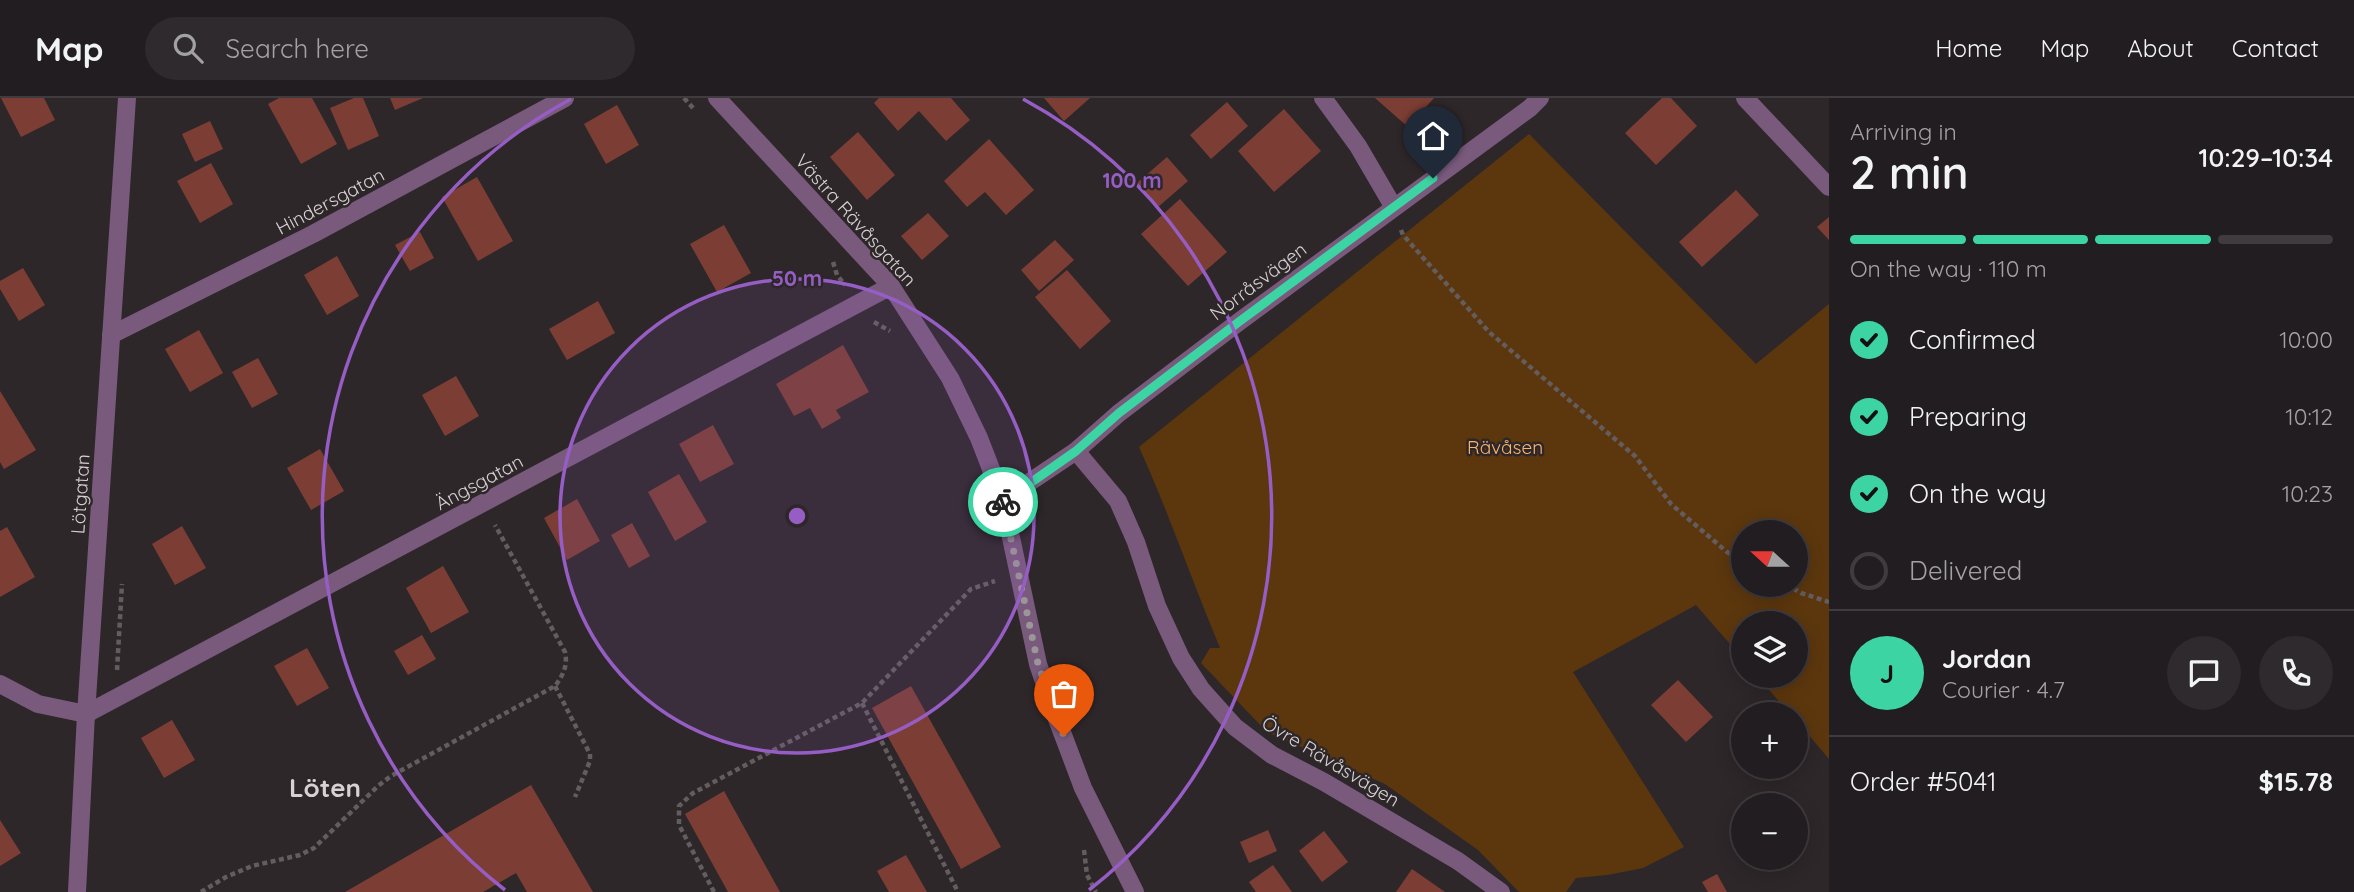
<!DOCTYPE html>
<html lang="en">
<head>
<meta charset="utf-8">
<style>
  body { margin:0; font-family:Quicksand,sans-serif; background:#2e2a2d; color:#f1f3f6; height:100vh; display:flex; flex-direction:column; font-size:26px; white-space:nowrap }
  * { box-sizing:border-box; margin:0 }
  p { font-size:23px; color:#a2a2a5 }
  .icon { flex:none; width:38px; height:38px; fill:none; stroke:currentColor; stroke-width:2; stroke-linecap:round; stroke-linejoin:round }
  .map { position:relative; flex:1; overflow:hidden }
  .sheet { display:flex; flex-direction:column; background:#221d20; width:525px }
  .sheet>* { flex:none }
  .needle { width:46px; rotate:291deg }
  .controls { position:absolute; left:1731px; top:422px; display:grid; gap:14px }
  .controls a { display:grid; place-items:center; width:77px; height:77px; border-radius:50%; background:#221d20; box-shadow:0 4px 18px #0003,0 0 0 2px #3f3b3e; font-size:35px }
  .pin { position:absolute; display:grid; place-items:center; width:60px; height:60px; color:#fff; margin:-72px -30px; border-radius:50% 50% 50% 0; rotate:-45deg; box-shadow:0 0 7px #0007 }
  .pin .icon { rotate:45deg }
  .courier { position:absolute; display:grid; place-items:center; width:70px; height:70px; margin:-35px; border:5px solid #3dd4a3; border-radius:50%; background:#fff; color:#222; box-shadow:0 2px 9px #0007 }
  .headline em { font-style:normal; font-weight:600 }
  .headline div { display:flex; flex-direction:column-reverse }
  .headline { display:flex; align-items:center; justify-content:space-between; height:119px; padding:0 21px }
  h1 { font-size:46px; font-weight:600; line-height:52px }
  .bar { display:grid; grid-template-columns:repeat(4,1fr); gap:10px 7px; align-content:center; height:84px; padding:0 21px }
  .bar i { height:9px; border-radius:5px; background:#3f3b3e }
  .bar .active { background:#3dd4a3 }
  .bar p { grid-column:span 4 }
  .line { display:flex; align-items:center; gap:18px; padding:0 21px; border-top:2px solid #3f3b3e }
  .line div { flex:1 }
  .round { display:grid; place-items:center; flex:none; width:74px; height:74px; border-radius:37px; background:#2e2a2d }
  ol { padding:0 21px; list-style:none }
  li { display:flex; align-items:center; gap:21px; height:77px }
  li p { margin-inline-start:auto }
  li .icon { padding:7px; border-radius:50%; background:#3dd4a3; color:#111; stroke-width:4 }
  li:last-child { color:#a2a2a5 }
  li i { width:38px; height:38px; border:4px solid #3f3b3e; border-radius:50% }
  header { display:flex; align-items:center; gap:42px; box-sizing:border-box; height:98px; padding:0 35px; background:#221d20; border-bottom:2px solid #3f3b3e }
  header strong { font-size:33px }
  nav { display:flex; gap:38px; margin-inline-start:auto; font-size:24px }
  .search { width:490px; height:63px; background:#2e2a2d; display:flex; align-items:center; gap:18px; box-sizing:border-box; padding:0 24px; border-radius:38px; color:#a2a2a5; font-size:26px }
  main { display:flex; flex:1; min-height:0 }
  .map>svg:first-child { display:block }
  .green { fill:#5c370e; fill-rule:evenodd }
  .building { fill:#7c3e34 }
  .lines { fill:none; stroke-linecap:round; stroke-linejoin:round }
  .path { stroke:#635d60; stroke-width:4.5; stroke-dasharray:5 3.5; stroke-linecap:butt }
  .minor { stroke:#795a7d; stroke-width:18 }
  .done { stroke:#9b9698; stroke-width:7; stroke-dasharray:0 12.6 }
  .route { stroke:#3dd4a3; stroke-width:9 }
  .ring { fill:none; stroke:#965ec5; stroke-width:3.5 }
  .labels { text-anchor:middle; stroke-width:5; stroke-linejoin:round; paint-order:stroke }
  .street-label { font-size:19px; fill:#d6d1d3; stroke:#2e272a }
  .park-label { font-size:19px; fill:#fab46f; stroke:#2e272a }
  .district-label { font-size:26px; font-weight:bold; fill:#d6d1d3; stroke:#2e272a }
  .centre { fill:#965ec5; stroke:#2e272a; stroke-width:3.5 }
  .ring-label { font-size:21px; text-anchor:middle; font-weight:bold; fill:#965ec5; stroke:#2e272a; stroke-width:5; stroke-linejoin:round; paint-order:stroke }
</style>
</head>
<body>
<header>
<strong>Map</strong>
<div class="search"><svg class="icon" aria-label="search" viewBox="0 0 24 24"><circle cx="10" cy="10" r="6"/><path d="M15 15l6 6"/></svg>Search here</div>
<nav><a>Home</a><a>Map</a><a>About</a><a>Contact</a></nav>
</header>
<main>
<div class="map">
<svg width="1829" height="794" viewBox="0 0 1829 794">
  <rect width="100%" height="100%" fill="#2e272a"/>
  <path class="green" d="M1529,36l227,230 73,-60v455l-33,-39v-6h-6l-33,-38h39v-53h-53v36l-47,-54 -123,67 111,175 -41,21 -36,7 -31,3 -10,14h-46l-3,-2 -39,-40 -93,-66 -118,-52 -66,-69 9,-15h10c-28,-67 -51,-135 -81,-201zM1743,434h53v52h-53z"/>
  <g class="building">
    <polygon points="1,0 44,0 55,22 21,39"/>
    <polygon points="279,0 312,0 337,46 301,66 268,6"/>
    <polygon points="354,0 363,0 379,38 348,52 330,10"/>
    <polygon points="390,0 423,0 395,12"/>
    <polygon points="879,0 951,0 970,22 946,43 919,13 898,33 874,5"/>
    <polygon points="1044,0 1090,0 1064,23"/>
    <polygon points="1375,0 1434,0 1408,29"/>
    <polygon points="1662,0 1671,0 1697,28 1656,67 1625,35"/>
    <polygon points="1227,4 1248,28 1211,61 1190,37"/>
    <polygon points="617,7 639,47 606,66 584,26"/>
    <polygon points="1284,11 1321,53 1274,94 1238,53"/>
    <polygon points="210,23 223,51 195,64 182,36"/>
    <polygon points="858,34 895,77 867,102 830,59"/>
    <polygon points="989,41 1034,92 1006,117 985,94 967,109 944,83"/>
    <polygon points="1167,59 1188,83 1158,109 1137,85"/>
    <polygon points="211,65 233,106 200,125 177,83"/>
    <polygon points="477,79 513,143 478,163 442,99"/>
    <polygon points="1736,92 1759,117 1702,169 1679,144"/>
    <polygon points="1180,101 1227,154 1188,188 1141,136"/>
    <polygon points="928,115 949,138 922,162 901,138"/>
    <polygon points="1829,119 1829,142 1817,129"/>
    <polygon points="724,127 751,175 717,194 690,146"/>
    <polygon points="420,134 434,160 410,173 395,147"/>
    <polygon points="1055,142 1074,162 1039,193 1021,172"/>
    <polygon points="337,158 359,198 327,217 304,177"/>
    <polygon points="23,170 45,207 19,223 0,191 0,183"/>
    <polygon points="1067,172 1111,223 1080,251 1035,199"/>
    <polygon points="598,203 615,235 567,262 549,231"/>
    <polygon points="199,232 223,275 190,294 165,251"/>
    <polygon points="843,247 869,294 836,312 841,320 822,331 810,310 794,318 776,286"/>
    <polygon points="258,260 278,296 252,310 232,274"/>
    <polygon points="456,278 479,318 445,338 422,297"/>
    <polygon points="0,293 36,352 4,371 0,364"/>
    <polygon points="713,327 734,366 700,384 679,346"/>
    <polygon points="320,351 344,393 311,412 287,370"/>
    <polygon points="679,376 707,424 675,443 648,394"/>
    <polygon points="577,401 600,443 567,462 544,420"/>
    <polygon points="632,425 650,458 629,470 611,437"/>
    <polygon points="182,428 206,470 175,487 152,446"/>
    <polygon points="7,429 35,479 0,499 0,433"/>
    <polygon points="443,468 469,514 431,535 406,490"/>
    <polygon points="422,537 436,561 408,577 394,553"/>
    <polygon points="307,550 329,590 297,608 274,568"/>
    <polygon points="1678,582 1713,619 1686,644 1651,607"/>
    <polygon points="911,588 1001,749 961,771 872,610"/>
    <polygon points="172,622 195,662 164,680 141,640"/>
    <polygon points="531,687 593,794 527,794 516,775 483,794 345,794"/>
    <polygon points="724,693 780,794 728,794 685,716"/>
    <polygon points="0,722 21,755 0,768"/>
    <polygon points="1268,732 1277,753 1249,765 1240,744"/>
    <polygon points="1324,733 1348,764 1322,784 1299,753"/>
    <polygon points="906,757 927,794 889,794 877,773"/>
    <polygon points="1273,767 1292,794 1256,794 1249,784"/>
    <polygon points="1412,771 1445,794 1396,794"/>
    <polygon points="1717,776 1727,794 1708,794 1702,784"/>
  </g>
  <g class="lines">
    <g class="path">
      <polyline points="684,0 693,10"/>
      <polyline points="1401,132 1403,137 1489,234 1635,358 1671,406 1727,454 1743,463"/>
      <polyline points="833,164 837,177 845,187"/>
      <polyline points="874,224 890,233"/>
      <polyline points="1786,486 1801,495 1829,504"/>
      <polyline points="117,572 122,486"/>
      <polyline points="555,588 590,656 590,663 575,699"/>
      <polyline points="862,605 958,794"/>
      <polyline points="1084,752 1087,777 1096,794"/>
      <path d="M201,794l25,-15 26,-11 48,-11 14,-7 64,-62 13,-10 164,-90c8,-11 13,-20 10,-34l-70,-127"/>
      <polyline points="714,794 679,727 679,708 693,695 862,605 971,491 995,483"/>
    </g>
    <g class="minor">
      <polyline points="717,0 891,188 950,280 979,340 1003,402 1038,566 1054,613 1083,690 1135,794"/>
      <polyline points="1323,0 1358,48 1393,108"/>
      <polyline points="1745,0 1829,89"/>
      <polyline points="111,237 313,136 565,0"/>
      <polyline points="1076,353 1118,403 1136,444 1157,508 1181,560 1201,591 1235,629 1272,657 1324,684 1458,763 1501,794"/>
      <polyline points="1003,402 1076,353 1119,315 1240,223 1530,10 1540,0"/>
      <polyline points="0,586 38,606 86,616 891,188"/>
      <polyline points="77,794 86,616 127,0"/>
    </g>
  </g>
  <g class="lines">
    <polyline class="done" points="1003,404 1038,566 1064,638"/>
    <polyline class="route" points="1003,404 1076,353 1119,315 1240,223 1433,80"/>
  </g>
  <circle cx="797" cy="418" r="237" fill="#965ec5" fill-opacity=".12"/>
  <g class="ring">
    <circle cx="797" cy="418" r="237"/>
    <path d="M505 792A474 474 0 0 1 571 1M1023 1A474 474 0 0 1 1089 792"/>
  </g>
  <g class="labels">
    <g class="street-label">
      <text transform="translate(330 103) rotate(-28)" y="7">Hindersgatan</text>
      <text transform="translate(856 122) rotate(48)" y="7">Västra Rävåsgatan</text>
      <text transform="translate(1258 183) rotate(-37)" y="7">Norråsvägen</text>
      <text transform="translate(479 384) rotate(-28)" y="7">Ängsgatan</text>
      <text transform="translate(80 396) rotate(-86)" y="7">Lötgatan</text>
      <text transform="translate(1331 663) rotate(31)" y="7">Övre Rävåsvägen</text>
    </g>
    <g class="park-label">
      <text x="1505" y="356">Rävåsen</text>
    </g>
    <g class="district-label">
      <text x="325" y="699">Löten</text>
    </g>
  </g>
  <circle cx="797" cy="418" r="10" class="centre"/>
  <g class="ring-label">
    <text x="1132" y="90">100 m</text>
    <text x="797" y="188">50 m</text>
  </g>
</svg>
<div class="controls">
<a><svg class="needle" viewBox="-14 -14 28 28"><path d="M0-13l5 13h-10z" fill="#e53935"/><path d="M0 13l5-13h-10z" fill="#a2a2a5"/></svg></a>
<a><svg class="icon" aria-label="layers" viewBox="0 0 24 24"><path d="M12 4l9 5-9 5-9-5zM3 14l9 5 9-5"/></svg></a>
<a>+</a>
<a>−</a>
</div>
<div class="pin" style="left:1064px;top:638px;background:#ea580c"><svg class="icon" aria-label="bag" viewBox="0 0 24 24"><path d="M5 8h14l-1 12H6zM9 8a3 3 0 0 1 6 0"/></svg></div>
<div class="pin" style="left:1433px;top:80px;background:#1f2937"><svg class="icon" aria-label="home" viewBox="0 0 24 24"><path d="M3 11l9-7 9 7M6 9v11h12V9"/></svg></div>
<div class="courier" style="left:1003px;top:404px"><svg class="icon" aria-label="bike" viewBox="0 0 24 24"><circle cx="6" cy="16" r="4"/><circle cx="18" cy="16" r="4"/><path d="M6 16l4-8h5l3 8M10 8l3 8H6M13 5h3"/></svg></div>
</div>
<section class="sheet">
<div class="headline"><div><h1>2 min</h1><p>Arriving in</p></div><em>10:29–10:34</em></div>
<div class="bar"><i class="active"></i><i class="active"></i><i class="active"></i><i></i><p>On the way · 110 m</p></div>
<ol>
<li><svg class="icon" aria-label="check" viewBox="0 0 24 24"><path d="M5 12l5 5 9-10"/></svg>Confirmed<p>10:00</p></li>
<li><svg class="icon" aria-label="check" viewBox="0 0 24 24"><path d="M5 12l5 5 9-10"/></svg>Preparing<p>10:12</p></li>
<li><svg class="icon" aria-label="check" viewBox="0 0 24 24"><path d="M5 12l5 5 9-10"/></svg>On the way<p>10:23</p></li>
<li><i></i>Delivered</li>
</ol>
<div class="line" style="height:126px"><b class="round" style="background:#3dd4a3;color:#111">J</b><div><b>Jordan</b><p>Courier · 4.7</p></div><a class="round"><svg class="icon" aria-label="chat" viewBox="0 0 24 24"><path d="M4 5h16v11H9l-5 4z"/></svg></a><a class="round"><svg class="icon" aria-label="phone" viewBox="0 0 24 24"><path d="M5 4h4l2 5-3 2q2 4 5 5l2-3 5 2v4C11 20 4 13 5 4z"/></svg></a></div>
<div class="line" style="height:91px"><div>Order #5041</div><b>$15.78</b></div>
</section>
</main>
</body>
</html>
